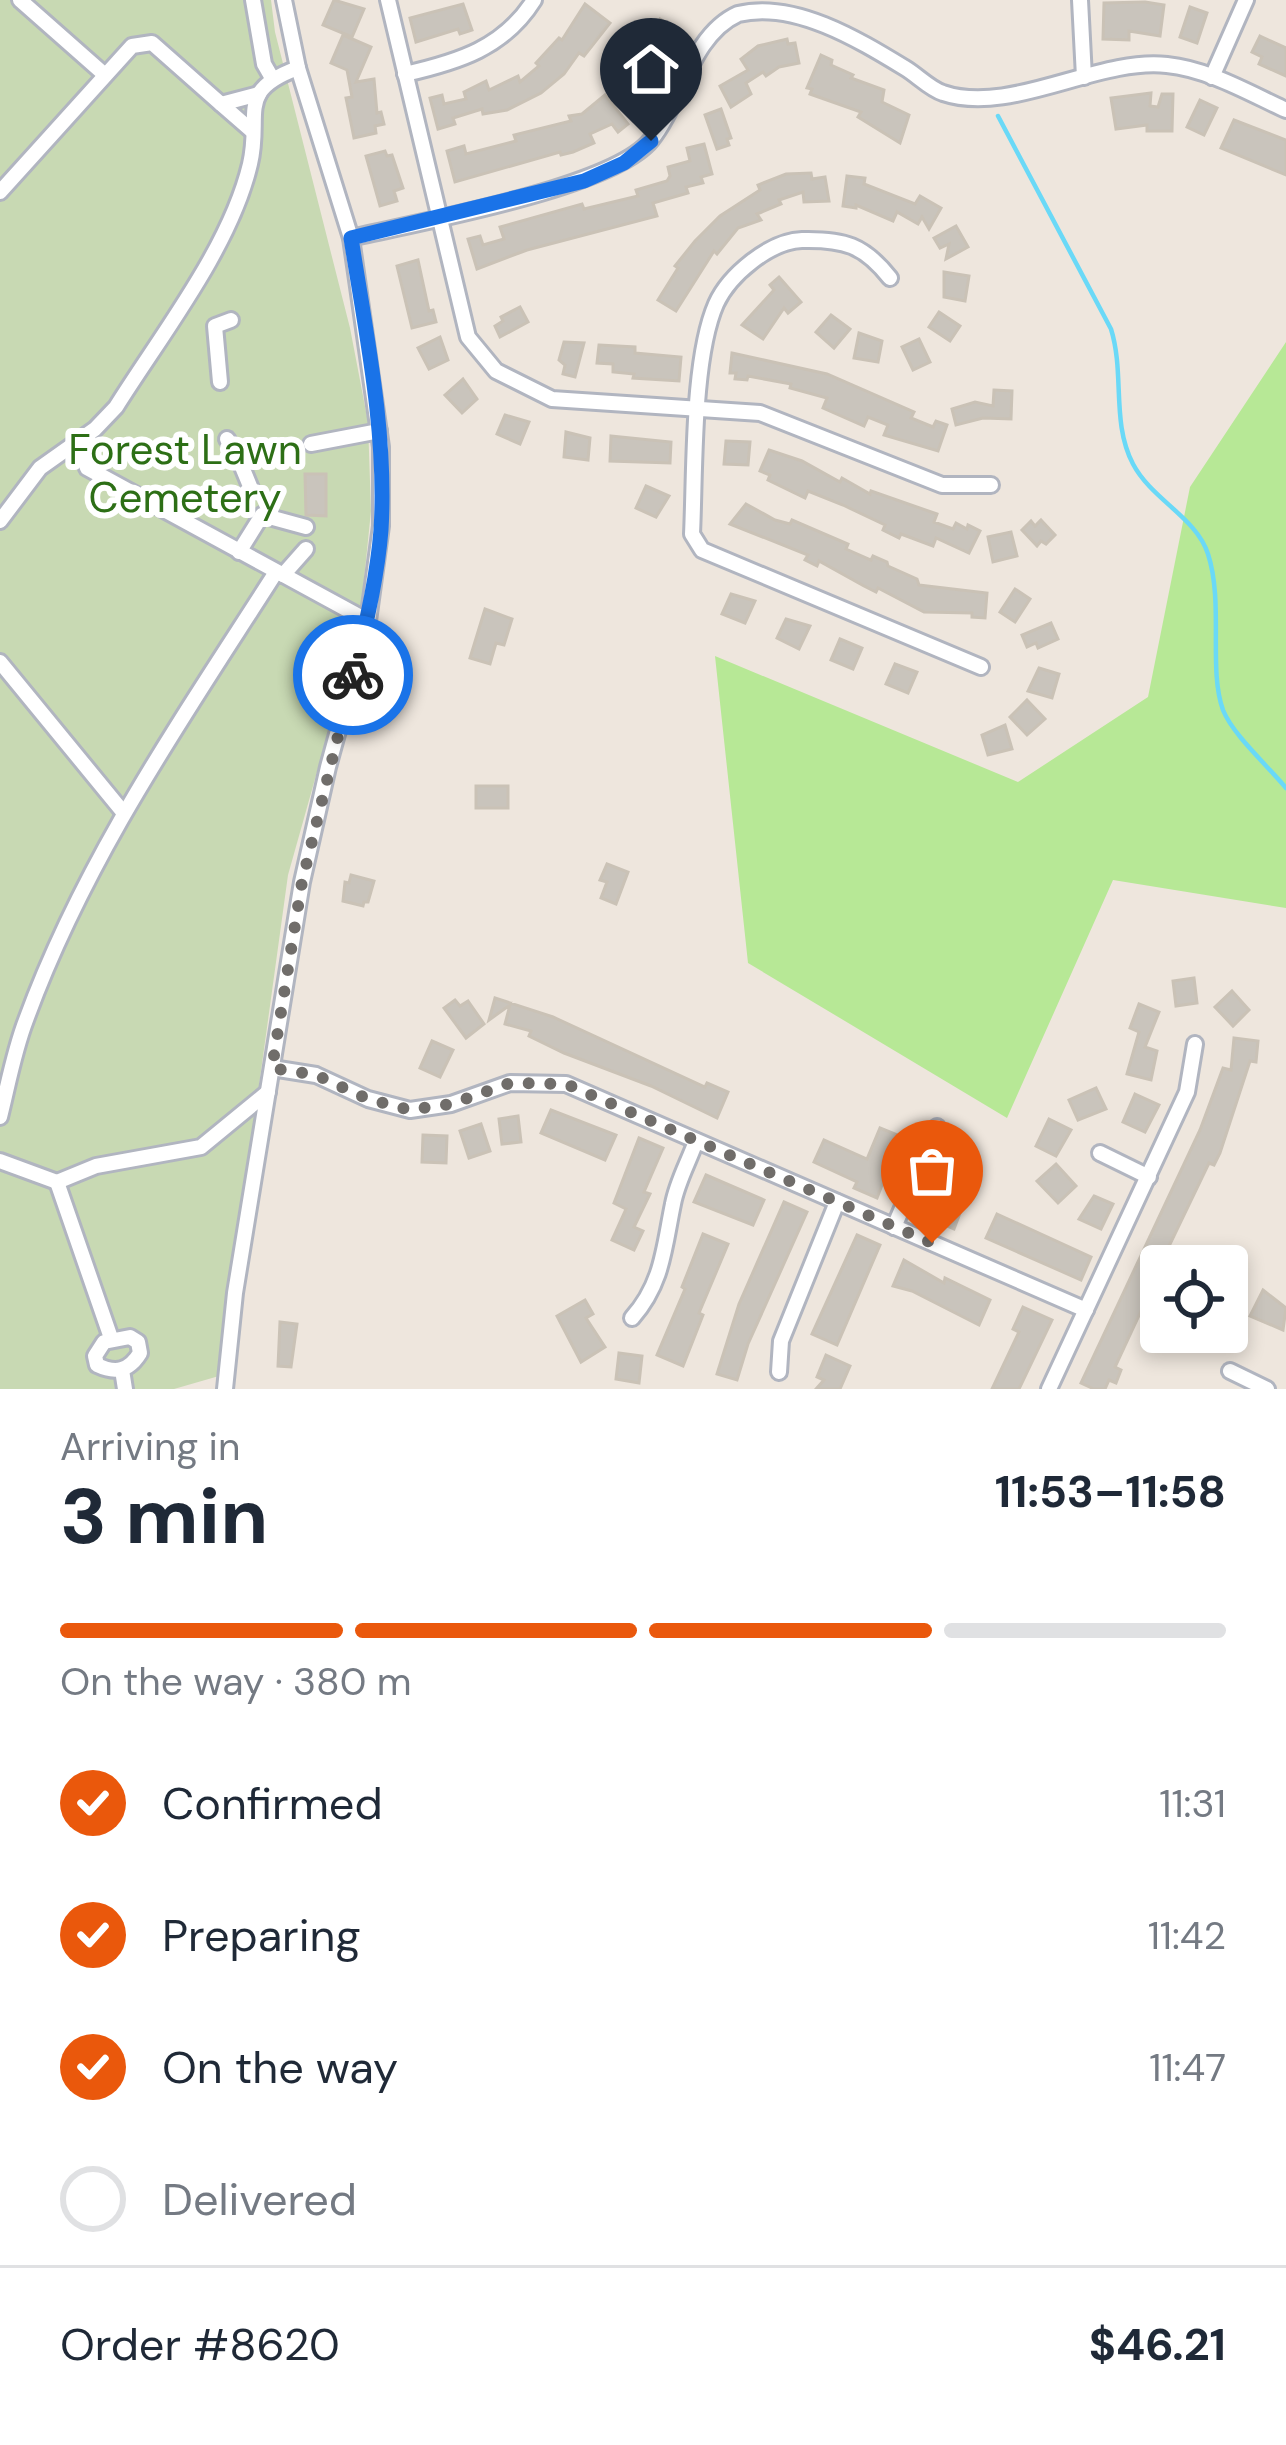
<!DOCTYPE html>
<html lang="en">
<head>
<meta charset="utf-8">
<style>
  body { margin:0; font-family:"DM Sans",sans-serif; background:#f6f6f7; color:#1f2937; height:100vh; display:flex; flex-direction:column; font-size:45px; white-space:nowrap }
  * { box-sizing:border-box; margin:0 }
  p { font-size:39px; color:#747a83 }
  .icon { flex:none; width:66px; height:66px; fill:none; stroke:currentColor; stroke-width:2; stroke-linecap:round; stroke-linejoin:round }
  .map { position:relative; height:1389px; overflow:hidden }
  .side { display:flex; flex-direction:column; background:#fff; flex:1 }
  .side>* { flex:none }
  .buttons { position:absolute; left:1140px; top:1245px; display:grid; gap:24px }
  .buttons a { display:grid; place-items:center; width:108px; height:108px; border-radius:12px; background:#fff; box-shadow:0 6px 18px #0003; font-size:60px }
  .pin { position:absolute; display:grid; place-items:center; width:102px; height:102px; color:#fff; margin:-123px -51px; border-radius:50% 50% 50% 0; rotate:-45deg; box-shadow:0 0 12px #0007 }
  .pin .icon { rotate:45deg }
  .courier { position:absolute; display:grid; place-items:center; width:120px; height:120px; margin:-60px; border:9px solid #1a73e8; border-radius:50%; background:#fff; color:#222; box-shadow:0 3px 15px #0007 }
  .summary em { font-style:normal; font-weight:700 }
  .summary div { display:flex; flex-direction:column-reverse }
  .summary { display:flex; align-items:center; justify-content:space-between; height:204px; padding:0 60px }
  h1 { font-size:78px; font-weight:700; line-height:90px }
  .bar { display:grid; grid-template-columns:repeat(4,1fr); gap:18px 12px; align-content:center; height:144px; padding:0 60px }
  .bar i { height:15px; border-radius:9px; background:#e0e1e3 }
  .bar .active { background:#ea580c }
  .bar p { grid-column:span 4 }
  .line { display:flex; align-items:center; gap:30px; padding:0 60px; border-top:3px solid #e0e1e3 }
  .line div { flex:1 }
  ol { padding:0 60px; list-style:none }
  li { display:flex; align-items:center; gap:36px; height:132px }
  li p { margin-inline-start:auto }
  li .icon { padding:12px; border-radius:50%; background:#ea580c; color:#fff; stroke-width:4 }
  li:last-child { color:#747a83 }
  li i { width:66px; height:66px; border:6px solid #e0e1e3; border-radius:50% }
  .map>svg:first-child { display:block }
  .green { fill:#b7e896 }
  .cemetery { fill:#c8d9b3 }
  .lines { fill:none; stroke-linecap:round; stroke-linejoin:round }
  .stream { stroke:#6ad9f7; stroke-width:4.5 }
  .building { fill:#c9c4bc; stroke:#cac2b6; stroke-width:3 }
  .minor-casing { stroke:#b1b5c0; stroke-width:20 }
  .minor { stroke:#fff; stroke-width:14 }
  .done { stroke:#706d6a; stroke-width:12; stroke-dasharray:0 21.6 }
  .route { stroke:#1a73e8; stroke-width:15 }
  .labels { text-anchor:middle; stroke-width:12; stroke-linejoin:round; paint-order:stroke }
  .park-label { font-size:42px; fill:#2d6f16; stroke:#fff }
</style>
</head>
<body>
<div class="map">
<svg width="1286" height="1389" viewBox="0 0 1286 1389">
  <rect width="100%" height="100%" fill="#eee6dd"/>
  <polygon class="green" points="1286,342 1286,908 1113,880 1007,1118 748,963 715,656 1018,782 1148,697 1190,487"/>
  <polygon class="cemetery" points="0,0 271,0 275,32 350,328 368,422 371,511 360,619 288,875 219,1376 174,1389 0,1389"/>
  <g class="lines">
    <path class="stream" d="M998,116l113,213c14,45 0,93 22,135 19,36 63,53 75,90 16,49 0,115 15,156 10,25 45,56 63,78"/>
  </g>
  <g class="building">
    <polygon points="334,0 364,9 352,37 323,25"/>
    <polygon points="1145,2 1164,5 1160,36 1129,31 1129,40 1103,39 1104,3"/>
    <polygon points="463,4 472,30 460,34 458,29 416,42 410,18"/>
    <polygon points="585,4 610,23 584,56 579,53 564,74 541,93 507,110 483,114 482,109 453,118 455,124 438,129 430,98 442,95 444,104 466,99 464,92 486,81 489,90 518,76 520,82 539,66 536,63 559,38 562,40"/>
    <polygon points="1190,7 1207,13 1197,43 1180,37"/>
    <polygon points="660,19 678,30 637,108 609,92 619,78 625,81"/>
    <polygon points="343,35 371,47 356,82 374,79 377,113 381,112 384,124 375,126 376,133 354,138 346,98 352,97 347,70 331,63"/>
    <polygon points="1260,36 1286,48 1286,76 1259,64 1262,57 1252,52"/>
    <polygon points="787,39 788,44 795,43 799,63 779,67 766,76 763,72 746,83 751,94 731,107 720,86 748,70 741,59 758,46"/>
    <polygon points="821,55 832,60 831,65 853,75 851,78 884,90 882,102 909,115 900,143 858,117 861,112 810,94 812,89 807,88"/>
    <polygon points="1151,93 1150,106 1158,107 1162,94 1173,94 1172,131 1147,131 1147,125 1116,129 1111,98"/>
    <polygon points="605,95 628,124 618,132 612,124 590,134 594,143 573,152 561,155 560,152 455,182 447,151 464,146 466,154 516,141 514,135 571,121 569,116 582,114"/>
    <polygon points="1200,100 1217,108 1204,135 1187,127"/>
    <polygon points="721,109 731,138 727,139 729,145 717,149 705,115"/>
    <polygon points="1234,120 1286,140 1286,175 1221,148"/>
    <polygon points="704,144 712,174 701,177 703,183 686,187 688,193 653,203 657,216 527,250 477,269 468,239 480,236 483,245 504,239 500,227 582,204 584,209 638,196 636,190 667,181 670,176 668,167 690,161 687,148"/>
    <polygon points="385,151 387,156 392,155 403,188 394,191 397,201 380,206 366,156"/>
    <polygon points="811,173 812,179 825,177 829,201 804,202 803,192 779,200 781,204 757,214 761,220 738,228 717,254 714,251 676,311 658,300 678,268 675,266 695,241 720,216 760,190 758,185 786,174"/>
    <polygon points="847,176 865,178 864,184 915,204 920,196 941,208 929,229 922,217 918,224 897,212 893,221 856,205 856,208 843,206"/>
    <polygon points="956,226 968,247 946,259 949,244 940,248 934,238"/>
    <polygon points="418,260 429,311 433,310 436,322 412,328 397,266"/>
    <polygon points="944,272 969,276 965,301 944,297"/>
    <polygon points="779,277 801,302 788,313 784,308 763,339 742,325 774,290 770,285"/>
    <polygon points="520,307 528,322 500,337 495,326 503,321 501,317"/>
    <polygon points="939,312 960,326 950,341 929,327"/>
    <polygon points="831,315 850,329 834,348 816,332"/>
    <polygon points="859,333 882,341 878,362 854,358"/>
    <polygon points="440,337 448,360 429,369 418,348"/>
    <polygon points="919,339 930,362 913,370 902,347"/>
    <polygon points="564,342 584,343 575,377 563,374 565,365 559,360"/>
    <polygon points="599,345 635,347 635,353 681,357 679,381 633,378 634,374 613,372 613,364 597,363"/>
    <polygon points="732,353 827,374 914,412 911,418 933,427 936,421 947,425 938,451 884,435 888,425 868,417 864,426 823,408 827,398 790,388 791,384 748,376 747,380 735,379 736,373 730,373"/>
    <polygon points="463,379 477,399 462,413 445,395"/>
    <polygon points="994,390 1012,391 1011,419 983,418 956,425 952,409 975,402 993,406"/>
    <polygon points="505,415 529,422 520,444 497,434"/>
    <polygon points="566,432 590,438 588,460 564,457"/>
    <polygon points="611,436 671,442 670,463 610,461"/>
    <polygon points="726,441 750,442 748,465 724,464"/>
    <polygon points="769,450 802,461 840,482 842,478 870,494 871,491 937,514 934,522 953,529 956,523 967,529 968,525 980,531 969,553 936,538 933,546 901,534 899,538 883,530 885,525 843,505 808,491 805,498 768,480 770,475 760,471"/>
    <polygon points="305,474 326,474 326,516 306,515"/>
    <polygon points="646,486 669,496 656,517 636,508"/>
    <polygon points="746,504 775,520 790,524 792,520 848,544 846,549 871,560 873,556 887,562 888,566 917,579 919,585 987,593 985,618 972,617 972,613 924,612 878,588 876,592 864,586 819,561 817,566 805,560 808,555 730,524"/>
    <polygon points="1041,520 1055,535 1046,544 1041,541 1037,546 1022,530 1031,521 1035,526"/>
    <polygon points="1011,532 1017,556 993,562 988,537"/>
    <polygon points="1015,589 1030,599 1015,622 1000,612"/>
    <polygon points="731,594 755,601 745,623 722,614"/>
    <polygon points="485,609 512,619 504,645 496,643 490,664 470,658"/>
    <polygon points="786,619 810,626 799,649 777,638"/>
    <polygon points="1051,623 1058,639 1038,648 1036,643 1027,647 1022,635"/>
    <polygon points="840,639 862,648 853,669 831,660"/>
    <polygon points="895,664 917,672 908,693 886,684"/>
    <polygon points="1039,668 1059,674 1052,698 1028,691"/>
    <polygon points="1027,700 1045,719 1027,735 1010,717"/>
    <polygon points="1005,725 1012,749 988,755 982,735"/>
    <rect x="476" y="786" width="32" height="22"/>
    <polygon points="607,864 628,872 616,904 601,898 607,882 600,880"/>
    <polygon points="351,875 374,881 368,902 364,902 363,906 343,901 345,882 349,883"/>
    <polygon points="1194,978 1197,1003 1176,1006 1173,981"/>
    <polygon points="1232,991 1249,1010 1233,1026 1215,1007"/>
    <polygon points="495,998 553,1017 705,1087 707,1083 728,1092 717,1118 651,1086 564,1053 529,1036 531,1031 505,1024 510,1005 489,1020"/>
    <polygon points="455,1000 460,1006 468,1001 484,1024 466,1038 444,1008"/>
    <polygon points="1139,1004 1159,1012 1145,1047 1157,1051 1151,1080 1127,1074 1139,1032 1130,1028"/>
    <polygon points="1234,1038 1258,1041 1256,1062 1250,1061 1220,1153 1214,1165 1209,1163 1147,1292 1159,1298 1154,1308 1147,1304 1141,1311 1115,1367 1121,1370 1116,1383 1109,1380 1105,1389 1094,1389 1081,1383 1200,1130 1223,1068 1231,1070"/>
    <polygon points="432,1041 453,1050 440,1077 420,1068"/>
    <polygon points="1096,1088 1106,1109 1078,1120 1069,1100"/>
    <polygon points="1135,1094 1159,1105 1145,1132 1123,1122"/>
    <polygon points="551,1110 616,1135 605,1160 541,1133"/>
    <polygon points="518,1116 521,1142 502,1144 499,1119"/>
    <polygon points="1049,1119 1071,1130 1056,1156 1036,1146"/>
    <polygon points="481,1124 490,1151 469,1158 460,1131"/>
    <polygon points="880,1128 900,1136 895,1148 902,1150 897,1162 892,1159 877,1198 854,1188 857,1182 814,1162 824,1140 867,1159"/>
    <polygon points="423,1135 447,1136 446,1163 422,1162"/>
    <polygon points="639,1138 663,1148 644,1192 650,1194 634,1227 643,1231 634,1250 612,1240 626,1209 614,1203"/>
    <polygon points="954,1158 977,1168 954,1229 929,1218"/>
    <polygon points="1056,1164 1076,1186 1058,1203 1037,1181"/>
    <polygon points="706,1175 764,1200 753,1225 694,1202"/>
    <polygon points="1094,1196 1113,1204 1101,1229 1079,1219"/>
    <polygon points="784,1202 807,1212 748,1344 737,1380 717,1374 739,1304"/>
    <polygon points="997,1214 1091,1257 1081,1280 986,1238"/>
    <polygon points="703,1234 728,1244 699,1313 703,1315 683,1366 657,1355 685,1289 682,1287"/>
    <polygon points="857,1235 880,1245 837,1345 812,1334"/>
    <polygon points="904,1260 944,1283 945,1278 990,1300 979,1325 912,1291 893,1286"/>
    <polygon points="1263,1290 1286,1308 1283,1330 1250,1316"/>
    <polygon points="585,1300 593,1314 586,1318 605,1347 581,1362 557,1316"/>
    <polygon points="1023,1307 1052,1320 1019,1389 992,1389 1019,1332 1013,1329"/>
    <polygon points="280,1322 297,1324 291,1367 278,1366"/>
    <polygon points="619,1353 642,1356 639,1383 616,1379"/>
    <polygon points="826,1355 850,1366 840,1389 816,1389 824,1380 817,1377"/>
  </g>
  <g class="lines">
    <g class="minor-casing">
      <g id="minor">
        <polyline points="20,0 105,75"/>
        <polyline points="253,0 264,64 272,78"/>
        <polyline points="388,0 468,337 496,371 552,399 760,413 942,485 991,485"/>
        <polyline points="1080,0 1084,77"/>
        <path d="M405,74c53,-12 99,-26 129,-74"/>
        <polyline points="1212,77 1246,0"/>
        <polyline points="221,104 252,131"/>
        <polyline points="0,192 132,46 152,43 221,104 259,94"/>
        <path d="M351,238c67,-16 262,-50 300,-98 30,-37 40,-105 87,-126 56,-14 121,26 167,54 12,7 25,21 38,25 67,23 155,-36 224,-28 41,4 82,28 119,45"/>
        <path d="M890,278c-26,-33 -46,-39 -88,-38 -32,1 -73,35 -86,64 -24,55 -21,168 -24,230l10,16 279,117"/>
        <polyline points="220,382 215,326 231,320"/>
        <polyline points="227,439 238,457"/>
        <polyline points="78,441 87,468 368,621"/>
        <polyline points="311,444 379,431"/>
        <polyline points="252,491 238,457 256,453"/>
        <path d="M0,521l40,-53 55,-39 21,-22c45,-72 114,-159 134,-243 12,-50 -15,-73 48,-96"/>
        <polyline points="239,552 262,515 306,527"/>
        <polyline points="283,575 306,549"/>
        <polyline points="0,662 123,812"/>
        <polyline points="272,1068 316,1075 368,1099 410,1110 451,1104 510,1083 566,1084 1086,1310"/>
        <path d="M0,1117c8,-32 14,-66 26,-97 59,-162 158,-304 250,-448"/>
        <polyline points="1100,1153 1149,1177"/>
        <polyline points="0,1161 57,1182"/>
        <polyline points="894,1227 937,1127"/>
        <path d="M632,1318c31,-35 32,-71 41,-114 4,-22 16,-43 23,-63"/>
        <path d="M130,1337l8,5 2,11c-11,18 -24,21 -43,12l-2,-9 9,-14z"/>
        <polyline points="111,1338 57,1182 96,1166 201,1147 268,1092"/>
        <polyline points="122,1370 125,1389"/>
        <polyline points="1230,1371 1267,1389"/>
        <polyline points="779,1372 781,1341 837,1202"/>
        <polyline points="225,1389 235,1293 302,882 328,767 368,621 381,526 381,447 351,238 298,68 284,0"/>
        <polyline points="1049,1389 1187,1092 1195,1044"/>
      </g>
    </g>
    <use href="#minor" class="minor"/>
  </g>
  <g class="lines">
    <polyline class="done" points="353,675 302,882 272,1068 316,1075 368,1099 410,1110 451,1104 510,1083 566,1084 932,1243"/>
    <path class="route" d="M353,675c13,-48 24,-95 28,-145 6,-98 -15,-196 -30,-292l233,-57 40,-18 27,-22"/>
  </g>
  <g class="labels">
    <g class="park-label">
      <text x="185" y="464">Forest Lawn<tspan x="185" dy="48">Cemetery</tspan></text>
    </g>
  </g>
</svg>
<div class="buttons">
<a><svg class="icon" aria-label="locate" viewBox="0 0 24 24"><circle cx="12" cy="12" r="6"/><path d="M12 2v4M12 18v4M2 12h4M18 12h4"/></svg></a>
</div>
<div class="pin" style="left:932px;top:1243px;background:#ea580c"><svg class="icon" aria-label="bag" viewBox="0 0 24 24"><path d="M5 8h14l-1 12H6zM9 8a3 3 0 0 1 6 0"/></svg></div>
<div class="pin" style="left:651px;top:141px;background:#1f2937"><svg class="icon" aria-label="home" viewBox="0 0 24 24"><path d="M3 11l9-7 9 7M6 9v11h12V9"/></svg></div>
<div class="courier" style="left:353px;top:675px"><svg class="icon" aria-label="bike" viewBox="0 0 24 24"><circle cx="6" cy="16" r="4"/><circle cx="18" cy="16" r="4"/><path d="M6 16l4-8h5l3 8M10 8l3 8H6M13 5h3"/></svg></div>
</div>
<section class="side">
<div class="summary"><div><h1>3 min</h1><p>Arriving in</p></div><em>11:53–11:58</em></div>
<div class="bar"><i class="active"></i><i class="active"></i><i class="active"></i><i></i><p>On the way · 380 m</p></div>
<ol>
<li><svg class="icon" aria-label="check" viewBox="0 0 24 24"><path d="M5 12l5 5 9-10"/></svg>Confirmed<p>11:31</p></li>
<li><svg class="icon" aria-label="check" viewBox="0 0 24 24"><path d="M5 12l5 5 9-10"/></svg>Preparing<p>11:42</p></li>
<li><svg class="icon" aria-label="check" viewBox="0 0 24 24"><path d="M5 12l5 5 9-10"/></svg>On the way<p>11:47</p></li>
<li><i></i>Delivered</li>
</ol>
<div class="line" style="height:156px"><div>Order #8620</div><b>$46.21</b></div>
</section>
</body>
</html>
